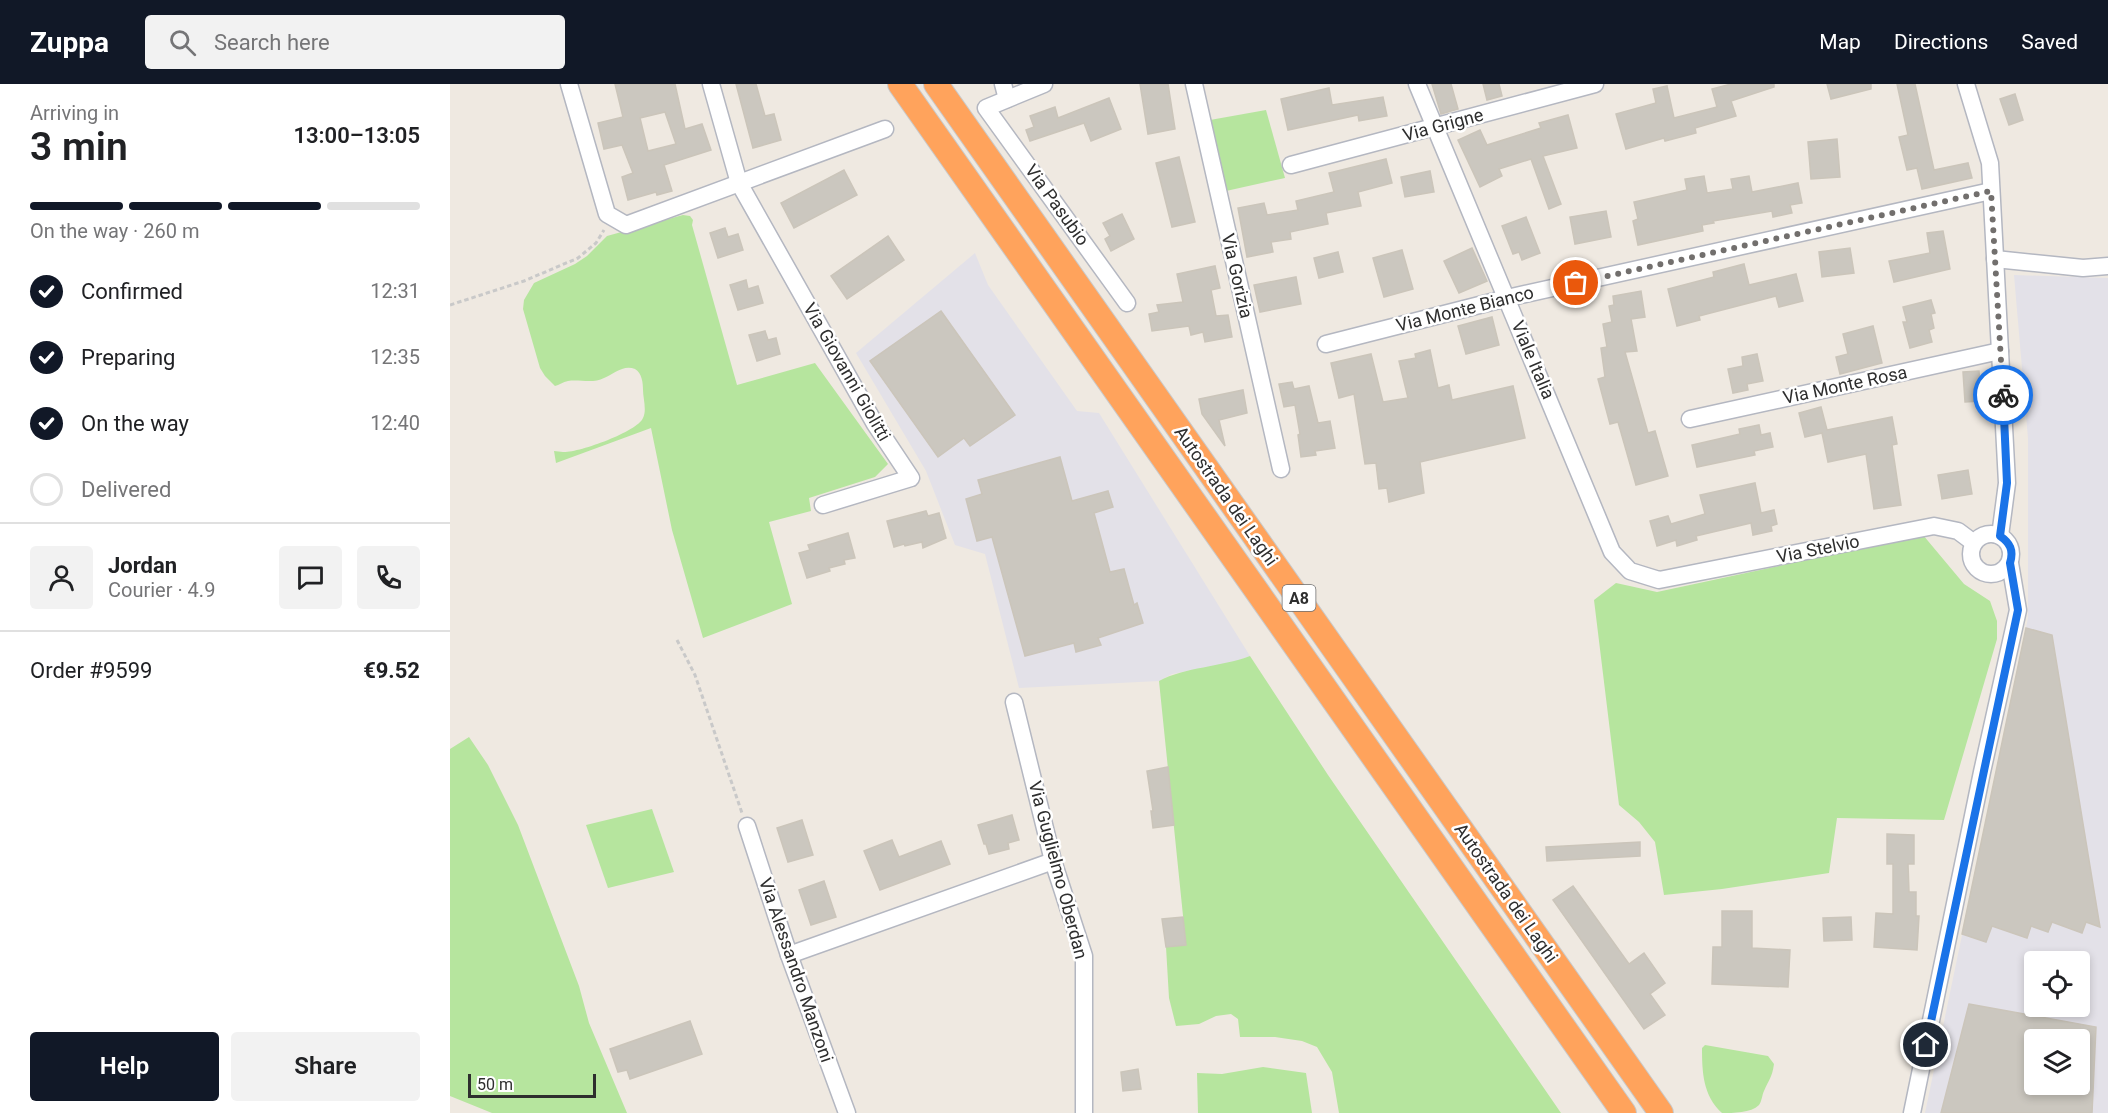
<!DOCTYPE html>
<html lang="en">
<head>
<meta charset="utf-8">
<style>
  body { margin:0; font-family:Roboto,sans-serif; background:#f2f2f2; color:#202124; height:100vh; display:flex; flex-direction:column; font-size:22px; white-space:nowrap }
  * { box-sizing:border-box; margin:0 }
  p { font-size:20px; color:#757577 }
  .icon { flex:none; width:33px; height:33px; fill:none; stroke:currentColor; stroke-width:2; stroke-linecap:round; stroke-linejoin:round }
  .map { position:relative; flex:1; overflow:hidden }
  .side { display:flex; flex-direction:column; background:#fff; width:450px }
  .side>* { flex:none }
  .controls { position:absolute; left:1574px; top:867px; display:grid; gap:12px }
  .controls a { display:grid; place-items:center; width:66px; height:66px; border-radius:6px; background:#fff; box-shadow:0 3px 9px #0003; font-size:30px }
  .scale { position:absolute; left:18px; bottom:15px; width:128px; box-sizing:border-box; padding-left:6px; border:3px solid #2e2e2e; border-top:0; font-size:16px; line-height:21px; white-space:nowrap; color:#2e2e2e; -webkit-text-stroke:4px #fff; paint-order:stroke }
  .pin { position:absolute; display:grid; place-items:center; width:51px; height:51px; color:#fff; margin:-26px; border:3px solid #fff; border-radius:50%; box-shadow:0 2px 6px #0007 }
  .courier { position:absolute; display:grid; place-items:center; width:60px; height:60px; margin:-30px; border:4px solid #1a73e8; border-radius:50%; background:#fff; color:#222; box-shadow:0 2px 8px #0007 }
  .summary em { font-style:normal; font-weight:600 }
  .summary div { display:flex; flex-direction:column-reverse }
  .summary { display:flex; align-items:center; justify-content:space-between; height:102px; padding:0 30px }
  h1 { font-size:39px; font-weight:600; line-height:45px }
  .bar { display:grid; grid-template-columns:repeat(4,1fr); gap:9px 6px; align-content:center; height:72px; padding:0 30px }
  .bar i { height:8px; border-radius:4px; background:#e0e0e0 }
  .bar .active { background:#111827 }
  .bar p { grid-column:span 4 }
  .line { display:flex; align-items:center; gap:15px; padding:0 30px; border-top:2px solid #e0e0e0 }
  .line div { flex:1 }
  .round { display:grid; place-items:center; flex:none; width:63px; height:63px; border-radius:6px; background:#f2f2f2 }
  ol { padding:0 30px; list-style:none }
  li { display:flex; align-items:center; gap:18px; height:66px }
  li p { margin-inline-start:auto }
  li .icon { padding:6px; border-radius:50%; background:#111827; color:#fff; stroke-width:4 }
  li:last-child { color:#757577 }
  li i { width:33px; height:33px; border:3px solid #e0e0e0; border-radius:50% }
  .cta { display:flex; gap:12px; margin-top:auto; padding:12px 30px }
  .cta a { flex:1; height:69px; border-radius:6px; background:#111827; color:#fff; font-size:24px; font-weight:600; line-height:69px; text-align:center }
  .cta a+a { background:#f2f2f2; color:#202124 }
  header { display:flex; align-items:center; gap:36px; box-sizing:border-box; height:84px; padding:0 30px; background:#111827; color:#fff }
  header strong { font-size:28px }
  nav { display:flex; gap:33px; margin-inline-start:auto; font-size:21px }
  .search { width:420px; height:54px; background:#f2f2f2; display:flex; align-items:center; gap:15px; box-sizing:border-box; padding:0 21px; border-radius:6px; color:#757577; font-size:22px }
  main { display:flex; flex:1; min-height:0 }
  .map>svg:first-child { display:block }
  .industrial { fill:#e3e1e8; fill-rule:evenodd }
  .green { fill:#b6e59e }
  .building { fill:#cbc7bf; stroke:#cbc5ba; stroke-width:1.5; fill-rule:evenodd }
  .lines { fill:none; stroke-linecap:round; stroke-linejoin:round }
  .minor-casing { stroke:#b4b7c1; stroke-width:19 }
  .highway-casing { stroke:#c9c9c9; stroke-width:26 }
  .path { stroke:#c9c9c9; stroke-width:3; stroke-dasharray:4.5 3; stroke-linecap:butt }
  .minor { stroke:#fff; stroke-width:16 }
  .highway { stroke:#ffa35c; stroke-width:24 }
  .done { stroke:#726f6d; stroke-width:6; stroke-dasharray:0 10.8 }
  .route { stroke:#1a73e8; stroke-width:8 }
  .labels { text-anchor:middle; stroke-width:5; stroke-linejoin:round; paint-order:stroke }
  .shield { fill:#fff; stroke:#6d6d6d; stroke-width:1.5 }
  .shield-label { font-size:16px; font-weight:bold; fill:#2e2e2e }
  .street-label { font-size:18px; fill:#2e2e2e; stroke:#fff }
</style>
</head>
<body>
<header>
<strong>Zuppa</strong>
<div class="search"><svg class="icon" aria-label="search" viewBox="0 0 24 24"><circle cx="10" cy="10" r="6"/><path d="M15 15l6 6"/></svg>Search here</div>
<nav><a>Map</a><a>Directions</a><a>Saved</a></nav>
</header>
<main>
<section class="side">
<div class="summary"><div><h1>3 min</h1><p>Arriving in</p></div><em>13:00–13:05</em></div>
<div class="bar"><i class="active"></i><i class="active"></i><i class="active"></i><i></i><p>On the way · 260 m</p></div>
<ol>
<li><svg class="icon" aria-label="check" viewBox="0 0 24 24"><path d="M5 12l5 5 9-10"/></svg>Confirmed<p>12:31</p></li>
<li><svg class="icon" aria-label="check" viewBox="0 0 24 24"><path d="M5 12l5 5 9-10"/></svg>Preparing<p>12:35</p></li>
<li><svg class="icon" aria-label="check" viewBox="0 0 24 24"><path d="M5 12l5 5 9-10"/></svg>On the way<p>12:40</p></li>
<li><i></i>Delivered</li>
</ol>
<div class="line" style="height:108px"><a class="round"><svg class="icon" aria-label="person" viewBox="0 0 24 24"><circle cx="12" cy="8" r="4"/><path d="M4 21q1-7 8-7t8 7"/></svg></a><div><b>Jordan</b><p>Courier · 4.9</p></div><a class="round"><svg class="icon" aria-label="chat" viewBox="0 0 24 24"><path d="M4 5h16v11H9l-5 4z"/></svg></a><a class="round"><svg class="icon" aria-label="phone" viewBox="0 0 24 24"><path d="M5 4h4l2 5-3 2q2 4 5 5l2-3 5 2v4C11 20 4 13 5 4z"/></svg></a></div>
<div class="line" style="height:78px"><div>Order #9599</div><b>€9.52</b></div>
<div class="cta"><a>Help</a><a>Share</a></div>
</section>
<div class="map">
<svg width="1658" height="1029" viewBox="0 0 1658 1029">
  <rect width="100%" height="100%" fill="#efe9e1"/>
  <g class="industrial">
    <polygon points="525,169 538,201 627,327 649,329 800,572 781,579 722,590 709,597 569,604 535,470 505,461 476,387 406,269"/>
    <path d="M1564,191l94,3v835h-183l103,-495v-180zM1584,878h45v44h-45zM1584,956h45v44h-45z"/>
  </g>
  <g class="green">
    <polygon points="816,26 835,94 776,107 760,36"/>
    <path d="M233,131l7,1 3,4 -1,5 45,160 78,-22 73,101 -13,13 -66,21 2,13 -42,11 23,82 -89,34 -31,-108 -21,-102 -95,35 -2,-12c3,0 6,1 9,1 15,1 74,-20 80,-34 4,-8 0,-20 0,-28 0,-7 -1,-17 -8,-21 -11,-5 -22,5 -31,9 -11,6 -25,1 -36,3 -5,1 -9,4 -13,5l-10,-10 -5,-8 -17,-59 1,-9 10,-17 41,-19 12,-8 20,-20z"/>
    <polygon points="1473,451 1514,500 1540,517 1547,537 1547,555 1494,736 1387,734 1379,789 1272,805 1214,811 1205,758 1189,738 1169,721 1144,516 1166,499 1207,508"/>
    <path d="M800,572l78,119 233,338h-222l-7,-41 -15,-25 -15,-6 -27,-4h-35l-2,-18 -7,-5 -15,2 -17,8 -23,2 -7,-28 -3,-51 20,-2 -27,-264c26,-14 62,-14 91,-25z"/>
    <polygon points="19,653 38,681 68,741 129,902 139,939 177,1029 42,1029 0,1012 0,665"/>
    <polygon points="202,725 224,788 158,804 136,741"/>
    <path d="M1255,961l63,11 6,8c-2,14 -5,15 -10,27 -2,4 -2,10 -5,14 -8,8 -26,8 -37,8 -19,-17 -20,-41 -20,-65z"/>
    <polygon points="813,983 856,989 862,1029 748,1029 747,989 772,990"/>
  </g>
  <g class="building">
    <path d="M165,0h60l10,45 17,-5 9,26 -47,15 8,26 -15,4 -1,-3 -28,8 -6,-23 11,-4 -11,-28 -18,4 -6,-26 25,-6zM215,28l11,32 -28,7 -8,-33z"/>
    <polygon points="286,0 306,0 315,32 324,30 331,56 303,64"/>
    <polygon points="690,0 718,0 725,45 698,50"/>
    <polygon points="982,0 1001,0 1008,25 991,30"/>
    <polygon points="1033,0 1049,0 1052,12 1037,16"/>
    <polygon points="1281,0 1324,0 1324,3 1281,17 1286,32 1245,44 1246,49 1215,57 1214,54 1176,65 1166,30 1206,19 1203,5 1217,2 1224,34 1267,23 1262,5"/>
    <polygon points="1377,0 1421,0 1421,5 1381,15"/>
    <polygon points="1447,0 1465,0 1484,86 1518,79 1522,94 1472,105 1467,84 1457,86 1449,53 1458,51"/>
    <polygon points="879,4 882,21 933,13 937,32 909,37 908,31 838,46 831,15"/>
    <polygon points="1565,10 1573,36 1559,41 1550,15"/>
    <polygon points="659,14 671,45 641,57 634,39 580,57 576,46 584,43 580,32 605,23 608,34"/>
    <polygon points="1118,31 1127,64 1093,72 1111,120 1099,125 1081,75 1049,85 1052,92 1030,103 1008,56 1030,46 1037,61 1091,44 1089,39"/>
    <polygon points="1387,55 1390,93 1361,95 1358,58"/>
    <polygon points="729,73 745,138 722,143 706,79"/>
    <polygon points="936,75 942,99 908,108 911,122 876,129 878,140 840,148 841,155 821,158 823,168 797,173 788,124 814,119 817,131 848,126 846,117 884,108 879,89"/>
    <polygon points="394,86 407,111 344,144 331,119"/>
    <polygon points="980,87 984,108 955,113 951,93"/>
    <polygon points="1254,92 1257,109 1283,105 1281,95 1299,92 1302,108 1348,99 1352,119 1340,121 1342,129 1323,133 1322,127 1263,137 1264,139 1252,141 1253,147 1188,161 1183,137 1188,135 1184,118 1237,106 1235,95"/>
    <polygon points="1156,127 1161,153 1125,160 1120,133"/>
    <polygon points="672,130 684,155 661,167 655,155 660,152 653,139"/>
    <polygon points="1076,133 1090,169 1072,176 1069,168 1063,170 1052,142"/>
    <polygon points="275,144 278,153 288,150 293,166 268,174 260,149"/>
    <polygon points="1493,147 1500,185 1444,198 1439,177 1480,169 1477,149"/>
    <polygon points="438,152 454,176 397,215 381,192"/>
    <polygon points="1022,164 1037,197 1009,209 994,177"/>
    <polygon points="1400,164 1404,189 1372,193 1369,168"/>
    <polygon points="952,166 963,205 934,213 923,174"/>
    <polygon points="888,168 893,188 869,194 864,174"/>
    <polygon points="1294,180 1299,201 1346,190 1353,217 1329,223 1326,212 1249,232 1250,236 1227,242 1218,205 1264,193 1263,188"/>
    <polygon points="765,182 770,204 761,206 766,232 778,231 782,253 755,258 753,248 741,251 739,242 702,247 699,230 709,228 707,221 733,218 727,190"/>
    <polygon points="846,193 851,220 810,228 804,201"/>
    <polygon points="296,196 298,205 308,202 313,219 288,226 280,201"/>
    <polygon points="1191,207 1195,233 1181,235 1187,267 1175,268 1198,349 1205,347 1218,392 1186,401 1168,338 1160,340 1148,295 1155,293 1151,264 1157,263 1153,240 1162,238 1159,222 1164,221 1163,212"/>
    <polygon points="1481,216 1485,229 1481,230 1484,244 1479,246 1482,258 1460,264 1453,238 1457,238 1453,223"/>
    <polygon points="491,227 565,331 520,362 514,354 488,373 420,277"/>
    <polygon points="1042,233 1049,261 1016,270 1008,242"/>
    <polygon points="1423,242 1432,279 1390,290 1386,273 1398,270 1393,250"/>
    <polygon points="315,247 318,256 326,254 330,270 307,277 299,251"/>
    <polygon points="980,266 988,304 999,301 1002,316 1063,302 1075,354 970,378 974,409 939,418 937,404 929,405 926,379 915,380 904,310 889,314 881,279 921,270 933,318 958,314 949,277 966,274 965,270"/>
    <polygon points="1307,270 1313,297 1297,300 1298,306 1283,309 1278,285 1293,282 1292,273"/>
    <polygon points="1529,287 1531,317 1515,318 1513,288"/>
    <polygon points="842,298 844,305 859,302 868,339 880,337 885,364 865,367 866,371 851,373 848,351 850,350 845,321 834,323 829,300"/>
    <polygon points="793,306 797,329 769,336 775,362 752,330 749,315"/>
    <polygon points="1371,323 1377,346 1442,333 1447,360 1442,361 1451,421 1424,425 1416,370 1378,378 1372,349 1355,353 1349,329"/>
    <polygon points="1309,341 1311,351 1320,349 1323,363 1304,367 1305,371 1247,383 1242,361 1290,350 1289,345"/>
    <polygon points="610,373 622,417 658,407 663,423 644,429 660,488 674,485 684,521 687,519 693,539 648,554 651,561 626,568 624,559 575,572 542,453 527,457 516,415 532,410 528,396"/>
    <polygon points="1518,386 1522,410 1492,415 1488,391"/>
    <polygon points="1305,399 1311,429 1324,426 1327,440 1321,442 1322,447 1303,451 1301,439 1246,452 1247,456 1227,462 1226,456 1207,462 1200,437 1218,432 1221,440 1255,430 1250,411"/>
    <polygon points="476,427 478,432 489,429 496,454 473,464 472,458 455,462 454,460 444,463 437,437"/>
    <polygon points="398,449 405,474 394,476 395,480 379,484 380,487 357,494 349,469 360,466 358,461"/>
    <polygon points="1576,544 1602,551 1650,843 1636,838 1632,849 1602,838 1598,848 1581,842 1577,854 1542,842 1536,858 1512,850"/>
    <polygon points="718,683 724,741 703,744 701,727 703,727 697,687"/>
    <polygon points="562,731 569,756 558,759 559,765 539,770 536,760 534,760 528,741"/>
    <polygon points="352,736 363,771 338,778 327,744"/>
    <polygon points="1437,750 1464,751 1464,780 1458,780 1459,808 1466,808 1466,832 1469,832 1467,866 1424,863 1426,829 1443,830 1443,780 1437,780"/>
    <polygon points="442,756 449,773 491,757 500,780 430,806 414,767"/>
    <polygon points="1190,758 1190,772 1097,777 1096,763"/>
    <polygon points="374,797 386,833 361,841 349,806"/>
    <polygon points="1123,802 1179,880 1194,869 1215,899 1200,910 1215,931 1194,945 1103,816"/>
    <polygon points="1272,827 1302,827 1302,864 1340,866 1338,903 1262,900 1263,863 1272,863"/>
    <polygon points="733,833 736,861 716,863 712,835"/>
    <polygon points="1401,833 1402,856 1374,857 1373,834"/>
    <path d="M1519,920l127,23 -4,86h-151zM1584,956h45v44h-45z"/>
    <polygon points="240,937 252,970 180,995 177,986 168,988 160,965"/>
    <polygon points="688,985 691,1005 673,1007 671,988"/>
  </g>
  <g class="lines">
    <g class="minor-casing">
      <g id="minor">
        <polyline points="119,0 157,130 176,141 435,45"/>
        <polyline points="261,0 289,99 425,340 461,394 373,421"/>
        <polyline points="553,0 557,15"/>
        <polyline points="594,0 536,24 677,219"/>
        <polyline points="744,0 831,385"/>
        <polyline points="967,0 1162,468 1180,487 1209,496 1484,442 1508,447 1524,459"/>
        <polyline points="1516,0 1540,79 1557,399 1550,452"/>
        <polyline points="841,81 1145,0"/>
        <polyline points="1545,175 1633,184 1658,182"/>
        <polyline points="876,260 1057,214 1541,107"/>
        <polyline points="1240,335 1550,267"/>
        <circle cx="1541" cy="470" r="20"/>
        <polyline points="564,618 603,777 634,872 634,1029"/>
        <polyline points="297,742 339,871 397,1029"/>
        <polyline points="339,871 603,777"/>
        <polyline points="1462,1029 1532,688 1568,526 1560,479"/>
      </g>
    </g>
    <g class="highway-casing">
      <g id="highway">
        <polyline points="450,0 1174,1029"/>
        <polyline points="486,0 1211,1029"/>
      </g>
    </g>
    <g class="path">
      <polyline points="0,221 74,197 128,174 146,159 154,146"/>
      <polyline points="227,556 245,591 292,729"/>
    </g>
    <use href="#minor" class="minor"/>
    <use href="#highway" class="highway"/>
  </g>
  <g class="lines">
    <polyline class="done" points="1126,199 1541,107 1553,311"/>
    <path class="route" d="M1476,961l92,-435 -8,-47c4,-13 0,-20 -10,-27l7,-53 -4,-88"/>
  </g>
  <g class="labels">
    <rect class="shield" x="832.5" y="501" width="33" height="26" rx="4.5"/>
    <g class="shield-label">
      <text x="849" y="520">A8</text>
    </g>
    <g class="street-label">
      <text transform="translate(993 41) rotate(-15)" y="6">Via Grigne</text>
      <text transform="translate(607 121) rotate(54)" y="6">Via Pasubio</text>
      <text transform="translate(787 192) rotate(77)" y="6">Via Gorizia</text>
      <text transform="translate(1015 225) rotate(-14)" y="6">Via Monte Bianco</text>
      <text transform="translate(1083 276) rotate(67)" y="6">Viale Italia</text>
      <text transform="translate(397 288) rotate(60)" y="6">Via Giovanni Giolitti</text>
      <text transform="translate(1395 301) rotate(-12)" y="6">Via Monte Rosa</text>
      <text transform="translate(776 412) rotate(55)" y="6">Autostrada dei Laghi</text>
      <text transform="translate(1368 465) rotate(-11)" y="6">Via Stelvio</text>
      <text transform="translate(608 786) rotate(75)" y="6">Via Guglielmo Oberdan</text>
      <text transform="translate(1056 809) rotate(55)" y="6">Autostrada dei Laghi</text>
      <text transform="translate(346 886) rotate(71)" y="6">Via Alessandro Manzoni</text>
    </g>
  </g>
</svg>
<div class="controls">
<a><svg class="icon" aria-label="locate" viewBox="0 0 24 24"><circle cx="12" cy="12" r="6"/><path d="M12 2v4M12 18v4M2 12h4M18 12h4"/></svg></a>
<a><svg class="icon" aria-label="layers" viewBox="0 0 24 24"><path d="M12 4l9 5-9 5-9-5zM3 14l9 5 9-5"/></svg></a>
</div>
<div class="scale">50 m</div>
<div class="pin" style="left:1126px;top:199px;background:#ea580c"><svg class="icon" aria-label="bag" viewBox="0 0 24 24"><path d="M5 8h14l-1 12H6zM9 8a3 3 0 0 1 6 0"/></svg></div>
<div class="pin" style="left:1476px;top:961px;background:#1f2937"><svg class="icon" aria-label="home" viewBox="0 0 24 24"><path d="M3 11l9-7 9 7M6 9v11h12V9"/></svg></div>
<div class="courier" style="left:1553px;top:311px"><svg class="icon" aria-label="bike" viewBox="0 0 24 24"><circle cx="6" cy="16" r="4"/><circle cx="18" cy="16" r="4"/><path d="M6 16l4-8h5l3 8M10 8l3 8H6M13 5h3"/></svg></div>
</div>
</main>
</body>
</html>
